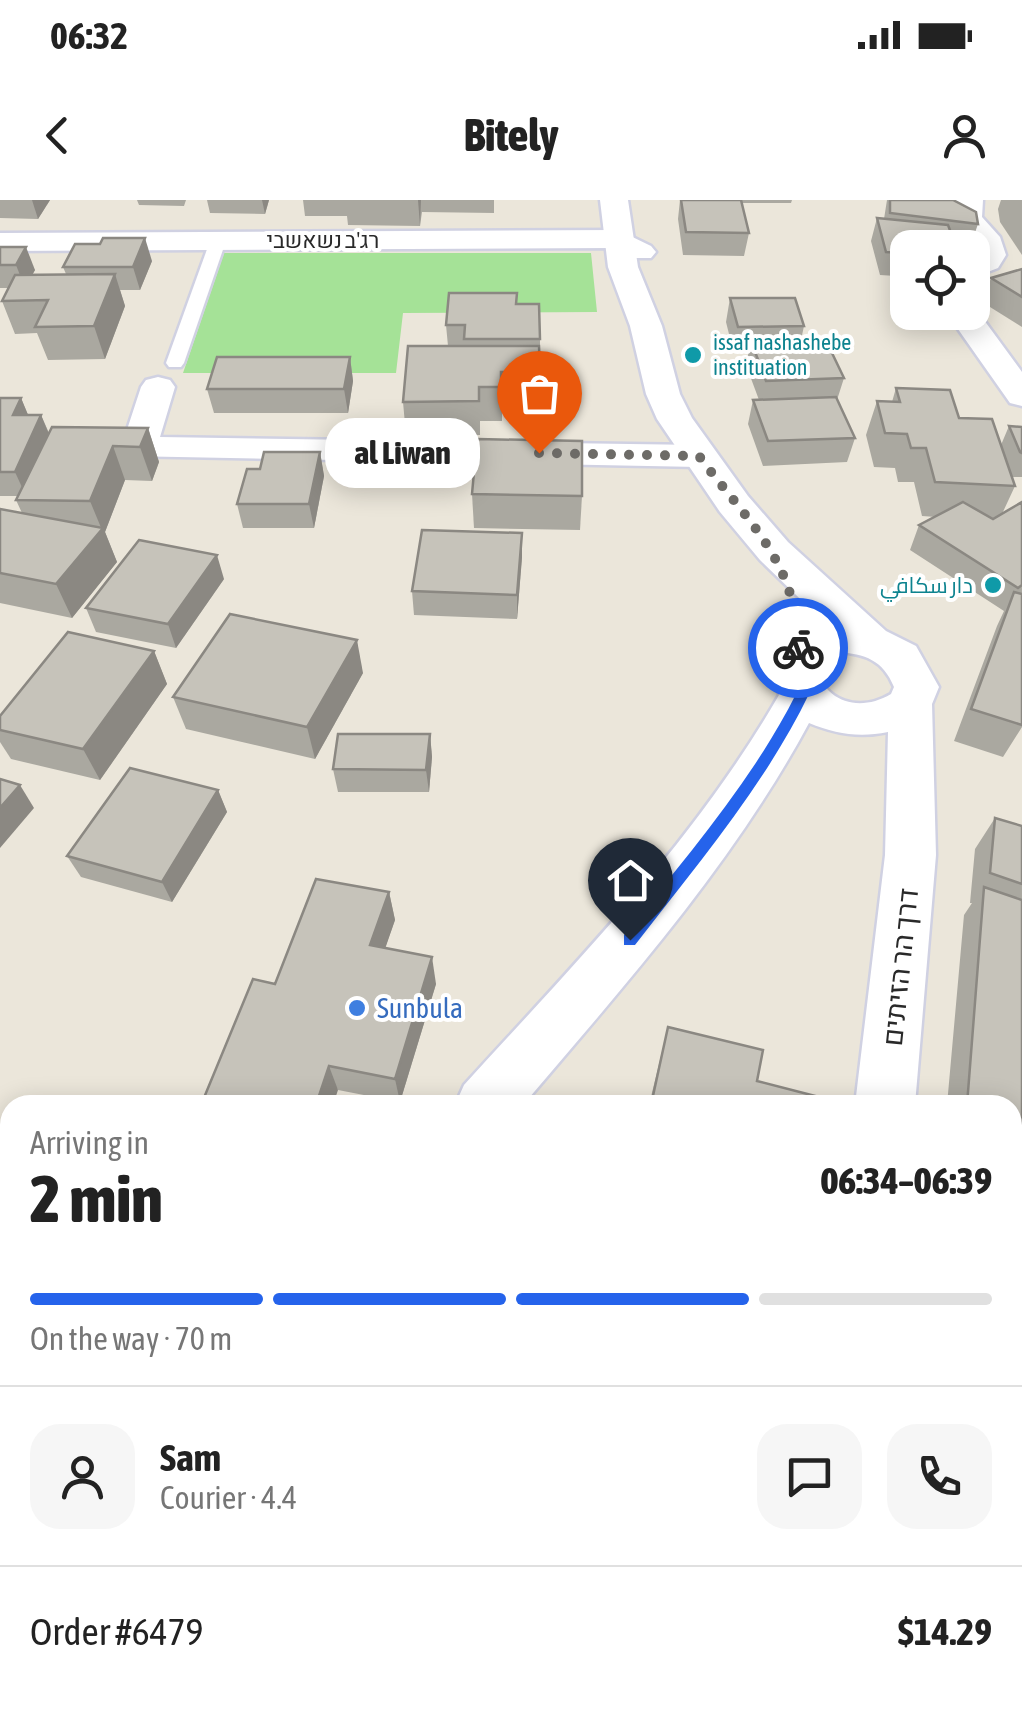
<!DOCTYPE html>
<html lang="en">
<head>
<meta charset="utf-8">
<style>
  body { margin:0; font-family:"Asap Condensed",Cairo,Heebo,sans-serif; background:#f6f6f6; color:#222; height:100vh; display:flex; flex-direction:column; font-size:38px; white-space:nowrap }
  * { box-sizing:border-box; margin:0 }
  p { font-size:32px; color:#767676 }
  .icon { flex:none; width:55px; height:55px; fill:none; stroke:currentColor; stroke-width:2; stroke-linecap:round; stroke-linejoin:round }
  .map { position:relative; flex:1; overflow:hidden }
  .side { position:absolute; left:0px; top:895px; width:1022px; height:622px; display:flex; flex-direction:column; background:#fff; border-radius:30px 30px 0 0; box-shadow:0 5px 25px #0003 }
  .side>* { flex:none }
  .buttons { position:absolute; left:890px; top:30px; display:grid; gap:20px }
  .buttons a { display:grid; place-items:center; width:100px; height:100px; border-radius:20px; background:#fff; box-shadow:0 5px 25px #0003; font-size:50px }
  .pin { position:absolute; display:grid; place-items:center; width:85px; height:85px; color:#fff; margin:-102px -42px; border-radius:50% 50% 50% 0; rotate:-45deg; box-shadow:0 0 10px #0007 }
  .pin .icon { rotate:45deg }
  .courier { position:absolute; display:grid; place-items:center; width:100px; height:100px; margin:-50px; border:8px solid #2563eb; border-radius:50%; background:#fff; color:#222; box-shadow:0 2px 12px #0007 }
  .bubble { position:absolute; height:70px; border-radius:30px; background:#fff; box-shadow:0 5px 25px #0003; font-size:32px; font-weight:800; line-height:70px; text-align:center }
  .summary em { font-style:normal; font-weight:800 }
  .summary div { display:flex; flex-direction:column-reverse }
  .summary { display:flex; align-items:center; justify-content:space-between; height:170px; padding:0 30px }
  h1 { font-size:65px; font-weight:800; line-height:75px }
  .bar { display:grid; grid-template-columns:repeat(4,1fr); gap:15px 10px; align-content:center; height:120px; padding:0 30px }
  .bar i { height:12px; border-radius:8px; background:#e0e0e0 }
  .bar .selected { background:#2563eb }
  .bar p { grid-column:span 4 }
  .line { display:flex; align-items:center; gap:25px; padding:0 30px; border-top:2px solid #e0e0e0 }
  .line div { flex:1 }
  .round { display:grid; place-items:center; flex:none; width:105px; height:105px; border-radius:30px; background:#f6f6f6 }
  .status { display:flex; justify-content:space-between; align-items:center; height:70px; padding:0 50px; background:#fff; direction:ltr }
  .status svg { height:28px; fill:currentColor }
  header { display:flex; justify-content:space-between; align-items:center; height:130px; padding:0 30px; background:#fff; font-size:45px; font-weight:800 }
  .map>svg:first-child { display:block }
  .green { fill:#a5e297 }
  .lines { fill:none; stroke-linecap:round; stroke-linejoin:round }
  .lane-casing { stroke:#d0d1e2; stroke-width:5 }
  .street-casing { stroke:#d0d1e2; stroke-width:5 }
  .secondary-casing { stroke:#d0d1e2; stroke-width:5 }
  .lane { fill:#fff; fill-rule:evenodd }
  .street { fill:#fff; fill-rule:evenodd }
  .secondary { fill:#fff; fill-rule:evenodd }
  .wall { fill:#aaa8a0 }
  .shaded-wall { fill:#8b8882 }
  .building { fill:#c6c3ba; stroke:#8b8882; stroke-width:2.5 }
  .route { fill:#2563eb }
  .done { stroke:#6d6b67; stroke-width:10; stroke-dasharray:0 18 }
  .culture-dot { fill:#0f9aa8; stroke:#fff; stroke-width:4 }
  .shop-dot { fill:#3f7fe0; stroke:#fff; stroke-width:4 }
  .labels { text-anchor:middle; stroke-width:8; stroke-linejoin:round; paint-order:stroke }
  .far-street-label { font-size:22px; fill:#292929; stroke:#fff }
  .far-culture-label { font-size:22px; fill:#0d838f; stroke:#fff; text-anchor:start }
  .street-label { font-size:28px; fill:#292929; stroke:#fff }
  .shop-label { font-size:28px; fill:#366cbe; stroke:#fff; text-anchor:start }
</style>
</head>
<body>
<div class="status"><b>06:32</b><svg viewBox="0 0 49 12"><path d="M0 12V9h3v3zM5 12V6h3v6zM10 12V3h3v9zM15 12V0h3v12zM26 1h20v11H26zM47 4h2v5h-2z"/></svg></div>
<header><svg class="icon" aria-label="back" viewBox="0 0 24 24"><path d="M15 5l-7 7 7 7"/></svg>Bitely<svg class="icon" aria-label="person" viewBox="0 0 24 24"><circle cx="12" cy="8" r="4"/><path d="M4 21q1-7 8-7t8 7"/></svg></header>
<div class="map">
<svg width="1022" height="1516" viewBox="0 0 1022 1516">
  <rect width="100%" height="100%" fill="#ebe6da"/>
  <polygon class="green" points="224,53 591,53 597,112 403,113 396,173 183,173"/>
  <g class="lines">
    <g class="lane-casing">
      <g id="lane">
        <polygon points="218,36 226,41 184,163 181,167 169,167 166,163 210,41"/>
        <polygon points="0,1071 10,1075 10,1114 0,1110"/>
      </g>
    </g>
    <g class="street-casing">
      <g id="street">
        <polygon points="955,0 983,0 982,17 1000,37 1006,55 998,68 972,78 972,57 976,55 971,39 954,19"/>
        <polygon points="618,30 651,46 656,52 651,58 631,58 612,48 0,51 0,33"/>
        <polygon points="973,105 1022,172 1022,206 1010,203 946,112 972,112"/>
        <polygon points="158,177 170,180 175,187 160,237 699,245 712,248 717,256 712,264 699,267 126,256 121,248 141,187 146,180"/>
      </g>
    </g>
    <g class="secondary-casing">
      <g id="secondary">
        <path d="M600,0h28l10,67 24,59 18,68 12,24 56,78 40,46 98,89 30,15 23,41 -7,17 4,151 -21,250h-60l30,-250 3,-123c-29,6 -52,2 -79,-9 -76,141 -183,261 -286,382h-68l9,-20c112,-123 231,-244 315,-390l-8,-31c16,-27 27,-31 56,-39l-67,-65 -40,-48 -63,-93 -11,-25 -16,-68 -22,-59zM838,452c27,2 45,8 56,35l-3,7c-32,19 -67,8 -75,-28l7,-10z"/>
        <polygon points="10,1310 10,1390 0,1394 0,1314"/>
        <rect x="798" y="1508" width="82" height="8"/>
      </g>
    </g>
    <use href="#lane" class="lane"/>
    <use href="#street" class="street"/>
    <use href="#secondary" class="secondary"/>
  </g>
  <g class="wall">
    <polygon points="0,0 50,0 38,19 0,18"/>
    <polygon points="137,0 186,0 184,6 139,5"/>
    <polygon points="207,0 269,0 265,14 210,13"/>
    <polygon points="303,0 494,0 494,13 422,12 420,26 348,25 347,16 305,16"/>
    <polygon points="680,0 792,0 791,3 742,3 749,33 744,56 683,55 678,19"/>
    <polygon points="887,0 953,0 978,24 970,47 953,45 952,48 908,48 908,83 898,83 896,76 880,75 871,41 877,18 884,19"/>
    <polygon points="1001,0 1022,0 1022,55 1000,22 998,9"/>
    <polygon points="0,47 35,70 32,75 66,74 63,67 152,61 140,90 120,90 125,106 105,159 48,160 37,133 15,134 2,101 8,88 0,88"/>
    <polygon points="1022,69 1022,127 982,102 991,78"/>
    <polygon points="730,98 804,126 801,140 806,151 844,178 837,200 855,238 847,262 763,266 748,224 753,200 759,200 746,165 749,150 733,150 726,122"/>
    <polygon points="516,104 540,139 540,205 502,206 502,221 480,221 480,235 406,235 403,202 448,146 446,125"/>
    <polygon points="350,157 353,181 348,213 214,213 207,189"/>
    <polygon points="896,188 959,218 1001,245 1009,226 1022,227 1022,277 1012,277 1015,286 1002,314 1022,302 1022,527 1003,557 954,541 997,426 1004,411 910,350 919,325 936,317 922,316 914,282 898,282 895,268 874,267 866,235 877,201 892,202"/>
    <polygon points="0,198 21,198 28,215 41,215 49,233 148,228 159,262 152,281 125,280 105,332 117,362 72,418 0,403 0,309 22,313 16,300 18,296 0,296"/>
    <polygon points="320,252 324,276 314,328 243,328 237,304"/>
    <polygon points="472,294 582,296 580,330 474,328"/>
    <polygon points="522,357 517,419 414,415 412,391"/>
    <polygon points="224,379 176,448 96,432 86,408"/>
    <polygon points="154,451 167,484 100,580 11,559 0,542 0,516"/>
    <polygon points="363,473 315,559 186,529 173,497"/>
    <polygon points="430,534 432,557 429,592 338,592 333,569"/>
    <polygon points="218,590 227,612 172,702 81,677 67,656"/>
    <polygon points="995,618 1022,626 1022,996 1012,1003 1012,905 947,905 964,715 972,703 970,703 975,649"/>
    <polygon points="389,692 395,720 385,748 436,784 400,902 338,890 275,784"/>
    <polygon points="668,827 757,881 818,905 649,905"/>
    <polygon points="1022,1086 1022,1266 1012,1263 1012,1091"/>
    <polygon points="10,1451 10,1508 496,1508 496,1516 0,1516 0,1453"/>
    <polygon points="934,1508 1012,1508 1022,1516 934,1516"/>
  </g>
  <g class="shaded-wall">
    <polygon points="32,0 50,0 38,19"/>
    <polygon points="262,0 269,0 265,14"/>
    <polygon points="418,0 421,0 420,26"/>
    <polygon points="145,38 152,61 140,90 133,67"/>
    <polygon points="26,47 35,70 25,88 16,65"/>
    <polygon points="115,74 125,106 105,159 94,126"/>
    <polygon points="350,157 353,181 348,213 344,189"/>
    <polygon points="21,198 31,222 13,215"/>
    <polygon points="41,215 51,239 26,296 15,272"/>
    <polygon points="148,228 159,262 152,281 140,247"/>
    <polygon points="113,246 125,280 105,332 117,362 72,418 56,384 102,330 90,301"/>
    <polygon points="320,252 324,276 314,328 309,304"/>
    <polygon points="522,333 522,357 517,419 517,395"/>
    <polygon points="217,355 224,379 176,448 168,424"/>
    <polygon points="357,440 363,473 315,559 307,527"/>
    <polygon points="154,451 167,484 100,580 83,549"/>
    <polygon points="430,534 432,557 429,592 426,570"/>
    <polygon points="20,585 34,608 0,648 0,608"/>
    <polygon points="218,590 227,612 172,702 162,682"/>
    <polygon points="389,692 395,720 377,772 370,745"/>
    <polygon points="432,757 436,784 400,902 395,879"/>
    <polygon points="329,866 338,890 333,905 316,905"/>
    <polygon points="0,1144 10,1152 10,1165 0,1157"/>
    <polygon points="10,1194 10,1238 0,1250 0,1206"/>
    <polygon points="58,1508 72,1508 61,1511 83,1516 56,1516"/>
  </g>
  <g class="building">
    <polygon points="681,0 741,0 749,33 686,32"/>
    <polygon points="890,0 953,0 976,12 978,24 890,13"/>
    <polygon points="877,18 948,25 954,41 930,40 932,48 908,48 908,60 905,60 903,53 886,52"/>
    <polygon points="103,38 145,38 133,67 63,67 75,44 100,44"/>
    <polygon points="0,47 26,47 16,65 0,65"/>
    <polygon points="1022,69 1022,97 991,78"/>
    <polygon points="115,74 94,126 35,127 48,100 2,101 15,75"/>
    <polygon points="449,93 517,93 516,104 539,104 540,139 464,139 465,125 446,125"/>
    <polygon points="730,98 795,98 804,126 738,127"/>
    <polygon points="801,140 806,151 831,151 844,178 766,181 751,141"/>
    <polygon points="408,146 539,146 540,172 501,172 501,187 479,187 479,201 403,202"/>
    <polygon points="217,157 350,157 344,189 207,189"/>
    <polygon points="896,188 950,190 959,218 992,219 1015,286 935,282 926,248 911,248 907,234 885,233 877,201 900,202"/>
    <polygon points="836,197 855,238 768,241 753,200"/>
    <polygon points="0,198 21,198 13,215 41,215 15,272 0,272"/>
    <polygon points="1009,226 1022,227 1022,253 1020,252"/>
    <polygon points="52,227 148,228 140,247 113,246 90,301 16,300"/>
    <polygon points="477,239 582,241 582,296 472,294"/>
    <polygon points="264,252 320,252 309,304 237,304 247,269 260,269"/>
    <polygon points="963,302 993,319 1022,302 1022,385 1018,388 919,325"/>
    <polygon points="0,309 103,328 56,384 0,373"/>
    <polygon points="422,330 522,333 517,395 412,391"/>
    <polygon points="139,340 217,355 168,424 86,408"/>
    <polygon points="1014,392 1022,394 1022,525 971,509"/>
    <polygon points="230,414 357,440 307,527 173,497"/>
    <polygon points="68,432 154,451 83,549 0,530 0,516"/>
    <polygon points="338,534 430,534 426,570 333,569"/>
    <polygon points="130,568 218,590 162,682 67,656"/>
    <polygon points="0,579 20,585 0,608"/>
    <polygon points="995,618 1022,626 1022,684 990,673"/>
    <polygon points="316,679 389,692 370,745 432,757 395,879 329,866 316,905 201,905 253,779 275,784"/>
    <polygon points="984,687 1022,700 1022,991 1012,988 1012,905 967,905"/>
    <polygon points="668,827 763,850 757,881 819,897 818,905 651,905"/>
    <polygon points="0,1157 10,1165 10,1194 0,1206"/>
    <polygon points="1012,1323 1022,1324 1022,1516 964,1516 963,1508 1012,1508"/>
    <polygon points="0,1456 10,1456 10,1508 58,1508 56,1516 0,1516"/>
    <polygon points="133,1508 496,1508 496,1516 131,1516"/>
    <polygon points="61,1511 97,1516 59,1516"/>
  </g>
  <path class="route" d="M798,443l7,5 -6,26 10,20c-44,91 -112,171 -174,251h-11v-10c60,-76 128,-153 172,-241l-10,-20 6,-26z"/>
  <g class="lines">
    <path class="done" d="M539,253l160,3c47,64 99,106 99,192"/>
  </g>
  <g class="culture-dot">
    <circle cx="693" cy="155" r="10"/>
    <circle cx="993" cy="385" r="10"/>
  </g>
  <circle class="shop-dot" cx="357" cy="808" r="10"/>
  <g class="labels">
    <g class="far-street-label">
      <text x="323" y="48">רג'ב נשאשבי</text>
    </g>
    <g class="far-culture-label">
      <text x="713" y="150">issaf nashashebe<tspan x="713" dy="25">instituation</tspan></text>
      <text x="973" y="393" text-anchor="end">دار سكافي</text>
    </g>
    <g class="street-label">
      <text transform="translate(900 767) rotate(-84)" y="10">דרך הר הזיתים</text>
    </g>
    <g class="shop-label">
      <text x="377" y="818">Sunbula</text>
    </g>
  </g>
</svg>
<div class="buttons">
<a><svg class="icon" aria-label="locate" viewBox="0 0 24 24"><circle cx="12" cy="12" r="6"/><path d="M12 2v4M12 18v4M2 12h4M18 12h4"/></svg></a>
</div>
<div class="pin" style="left:539px;top:253px;background:#ea580c"><svg class="icon" aria-label="bag" viewBox="0 0 24 24"><path d="M5 8h14l-1 12H6zM9 8a3 3 0 0 1 6 0"/></svg></div>
<div class="pin" style="left:630px;top:740px;background:#1f2937"><svg class="icon" aria-label="home" viewBox="0 0 24 24"><path d="M3 11l9-7 9 7M6 9v11h12V9"/></svg></div>
<div class="courier" style="left:798px;top:448px"><svg class="icon" aria-label="bike" viewBox="0 0 24 24"><circle cx="6" cy="16" r="4"/><circle cx="18" cy="16" r="4"/><path d="M6 16l4-8h5l3 8M10 8l3 8H6M13 5h3"/></svg></div>
<div class="bubble" style="left:325px;top:218px;width:155px">al Liwan</div>
<section class="side">
<div class="summary"><div><h1>2 min</h1><p>Arriving in</p></div><em>06:34–06:39</em></div>
<div class="bar"><i class="selected"></i><i class="selected"></i><i class="selected"></i><i></i><p>On the way · 70 m</p></div>
<div class="line" style="height:180px"><a class="round"><svg class="icon" aria-label="person" viewBox="0 0 24 24"><circle cx="12" cy="8" r="4"/><path d="M4 21q1-7 8-7t8 7"/></svg></a><div><b>Sam</b><p>Courier · 4.4</p></div><a class="round"><svg class="icon" aria-label="chat" viewBox="0 0 24 24"><path d="M4 5h16v11H9l-5 4z"/></svg></a><a class="round"><svg class="icon" aria-label="phone" viewBox="0 0 24 24"><path d="M5 4h4l2 5-3 2q2 4 5 5l2-3 5 2v4C11 20 4 13 5 4z"/></svg></a></div>
<div class="line" style="height:130px"><div>Order #6479</div><b>$14.29</b></div>
</section>
</div>
</body>
</html>
